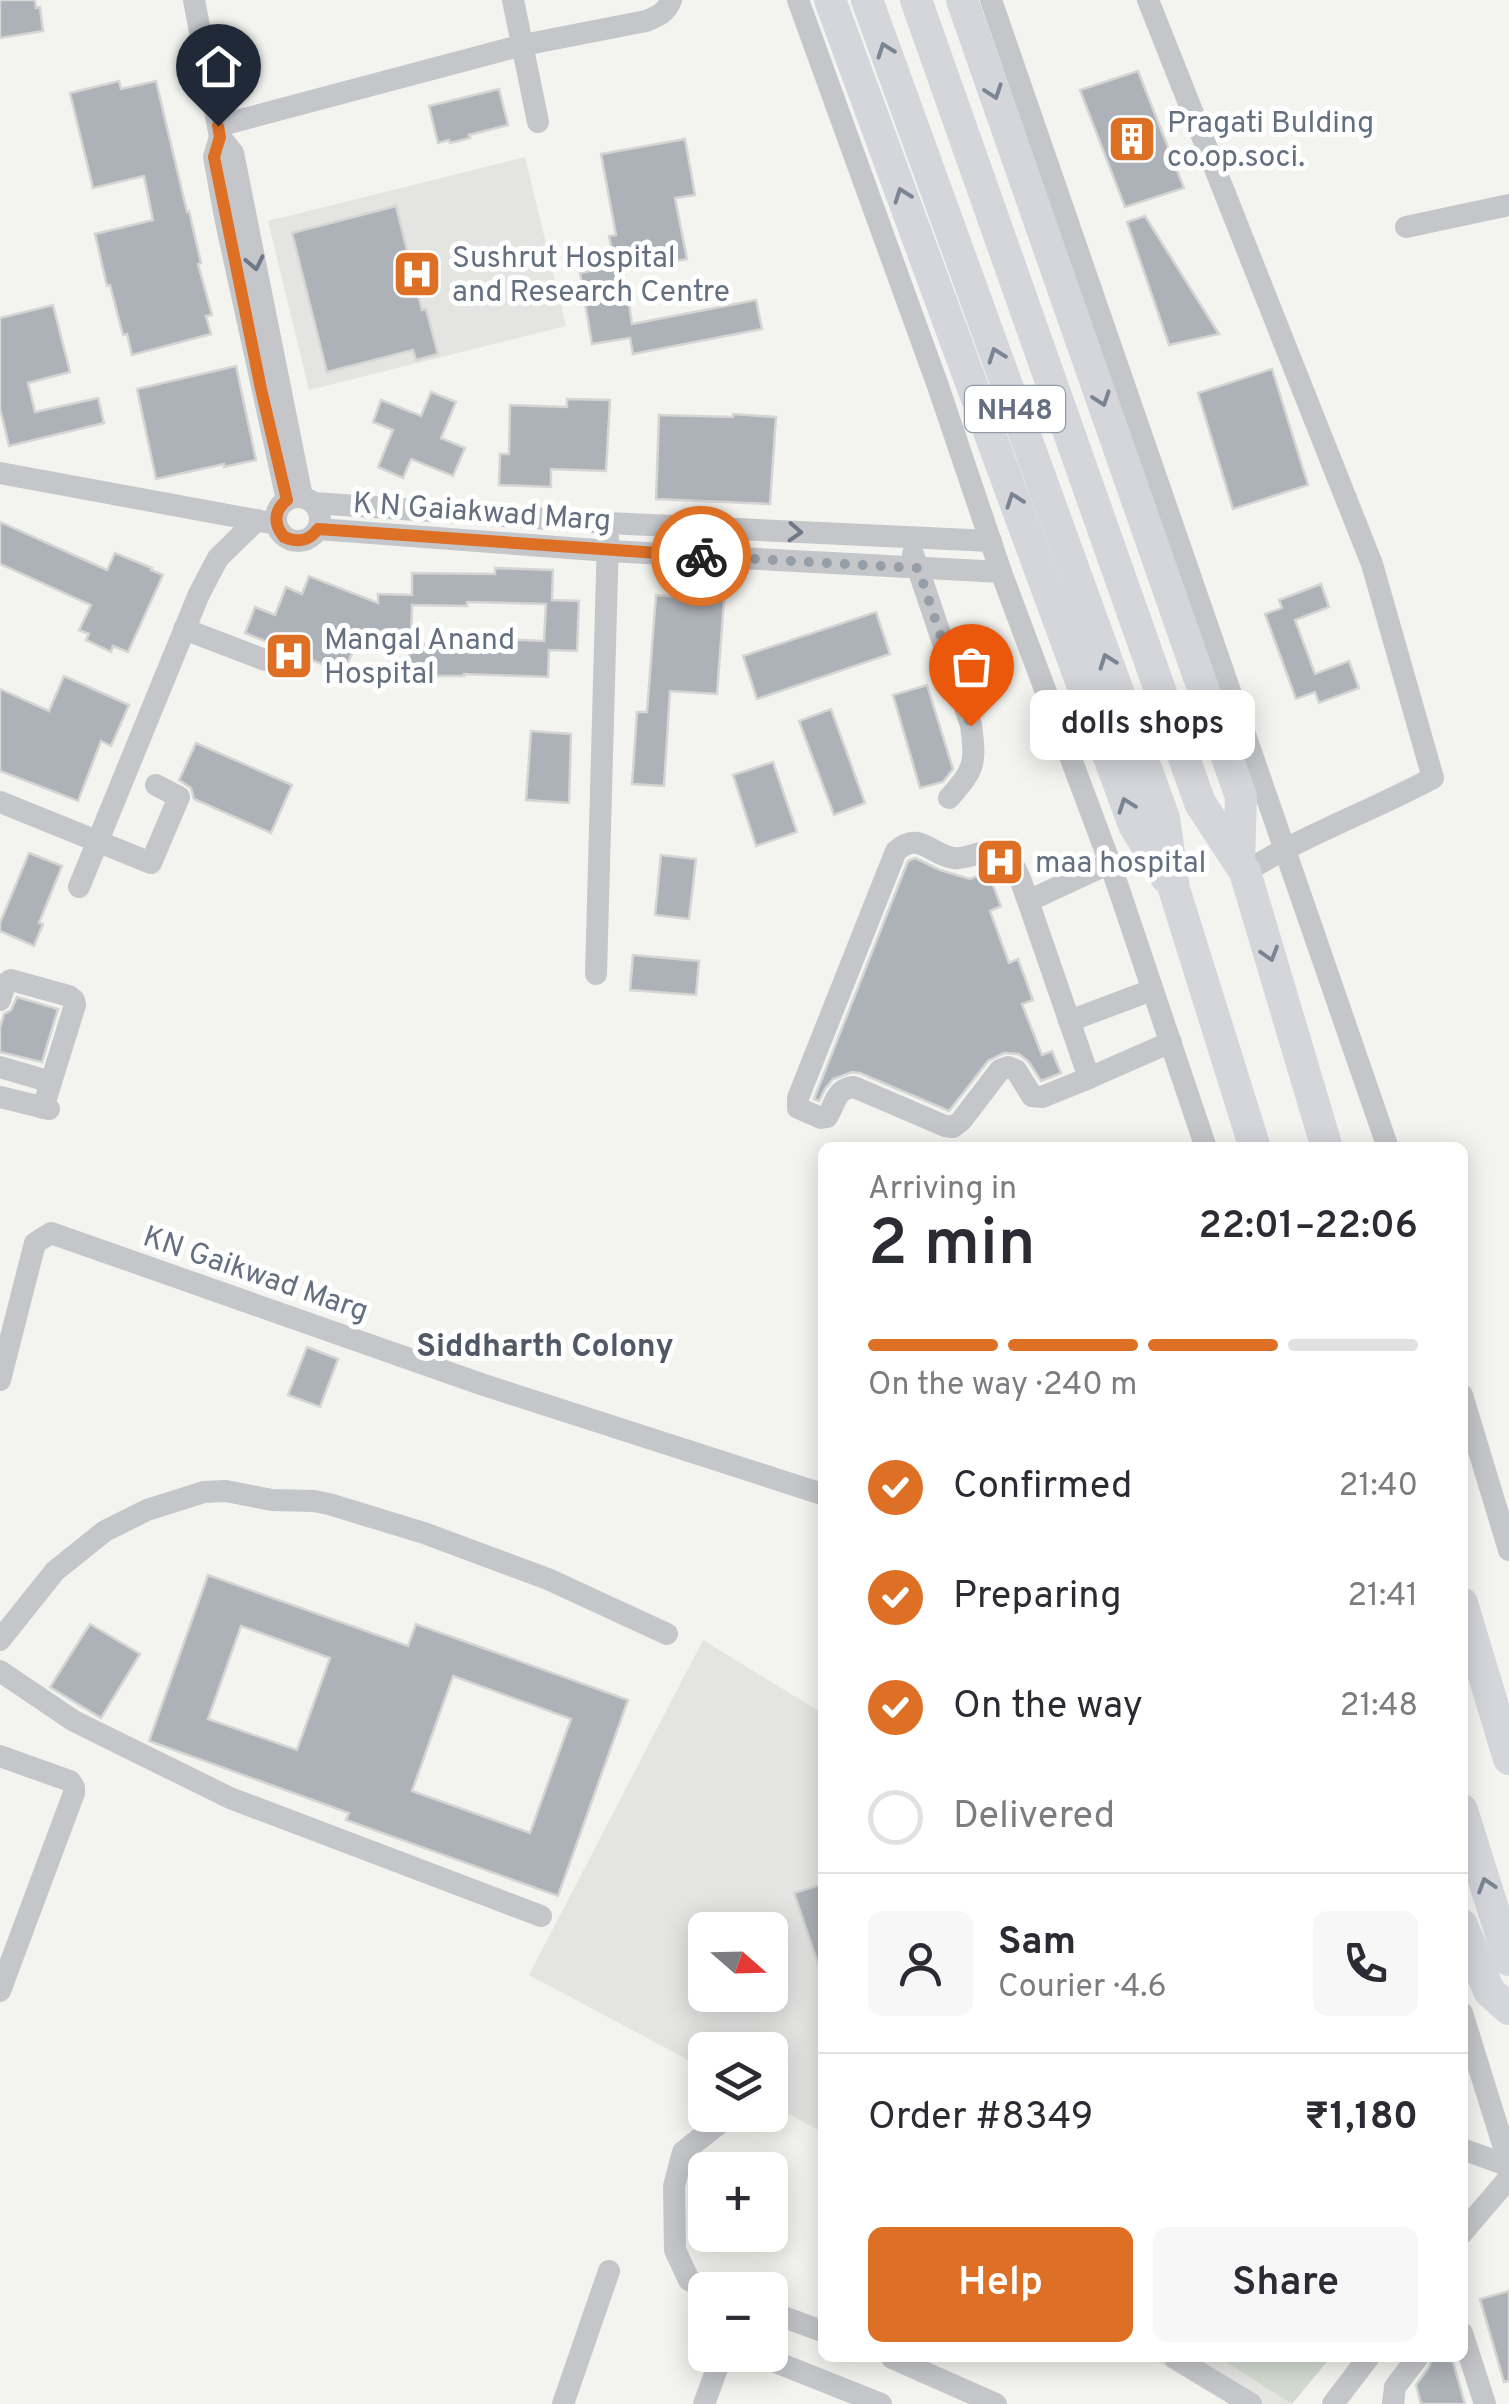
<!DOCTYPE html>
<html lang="en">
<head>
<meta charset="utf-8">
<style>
  body { margin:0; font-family:Overpass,sans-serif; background:#f7f7f7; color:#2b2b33; height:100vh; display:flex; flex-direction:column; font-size:38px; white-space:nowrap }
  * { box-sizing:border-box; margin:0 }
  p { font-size:32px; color:#7c7c81 }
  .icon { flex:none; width:55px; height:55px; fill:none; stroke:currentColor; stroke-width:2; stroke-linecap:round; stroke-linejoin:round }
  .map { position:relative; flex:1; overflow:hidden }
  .sheet { position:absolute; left:818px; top:1142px; width:650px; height:1220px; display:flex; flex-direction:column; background:#fff; border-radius:15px; box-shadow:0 5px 25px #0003 }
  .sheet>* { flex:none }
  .needle { width:65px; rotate:110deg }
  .controls { position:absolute; left:688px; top:1912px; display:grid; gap:20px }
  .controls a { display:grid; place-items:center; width:100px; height:100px; border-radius:15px; background:#fff; box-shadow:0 5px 25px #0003; font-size:50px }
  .pin { position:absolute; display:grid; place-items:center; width:85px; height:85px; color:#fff; margin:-102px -42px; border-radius:50% 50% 50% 0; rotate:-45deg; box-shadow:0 0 10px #0007 }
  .pin .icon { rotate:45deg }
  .courier { position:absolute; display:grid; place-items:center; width:100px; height:100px; margin:-50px; border:8px solid #de7026; border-radius:50%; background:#fff; color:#222; box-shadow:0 2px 12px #0007 }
  .bubble { position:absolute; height:70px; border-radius:15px; background:#fff; box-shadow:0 5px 25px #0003; font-size:32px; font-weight:600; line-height:70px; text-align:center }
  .head em { font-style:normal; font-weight:600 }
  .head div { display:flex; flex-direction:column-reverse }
  .head { display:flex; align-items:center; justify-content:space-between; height:170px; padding:0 50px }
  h1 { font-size:65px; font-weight:600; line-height:75px }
  .bar { display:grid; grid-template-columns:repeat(4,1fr); gap:15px 10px; align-content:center; height:120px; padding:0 50px }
  .bar i { height:12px; border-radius:8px; background:#e1e1e2 }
  .bar .selected { background:#de7026 }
  .bar p { grid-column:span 4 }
  .line { display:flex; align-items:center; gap:25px; padding:0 50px; border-top:2px solid #e1e1e2 }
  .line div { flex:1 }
  .round { display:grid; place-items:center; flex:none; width:105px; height:105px; border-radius:15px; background:#f7f7f7 }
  ol { padding:0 50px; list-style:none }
  li { display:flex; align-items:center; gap:30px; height:110px }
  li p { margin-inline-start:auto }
  li .icon { padding:10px; border-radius:50%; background:#de7026; color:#fff; stroke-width:4 }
  li:last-child { color:#7c7c81 }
  li i { width:55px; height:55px; border:5px solid #e1e1e2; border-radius:50% }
  .primary-button { display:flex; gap:20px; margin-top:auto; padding:20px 50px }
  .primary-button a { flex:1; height:115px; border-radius:15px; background:#de7026; color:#fff; font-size:40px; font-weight:600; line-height:115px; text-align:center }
  .primary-button a+a { background:#f7f7f7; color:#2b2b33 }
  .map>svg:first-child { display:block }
  .built { fill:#e4e4e3; fill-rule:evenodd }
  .green { fill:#d3dbd1 }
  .building { fill:#adb1b8; stroke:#d5d5d3; stroke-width:2.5; fill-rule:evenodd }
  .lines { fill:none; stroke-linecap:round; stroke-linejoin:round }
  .minor { stroke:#c4c6ca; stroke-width:22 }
  .highway { stroke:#d4d6dc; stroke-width:32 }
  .oneway { stroke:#7a8492 }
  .oneway2 { stroke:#6e7887 }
  .done { stroke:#969ea7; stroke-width:10; stroke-dasharray:0 18 }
  .route { stroke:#de7026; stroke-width:12 }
  .labels { text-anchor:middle; stroke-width:10; stroke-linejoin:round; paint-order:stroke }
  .shield { fill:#fff; stroke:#929aa6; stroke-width:2.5 }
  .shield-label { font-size:28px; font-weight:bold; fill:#646f80 }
  .poi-label { font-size:30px; fill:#646f80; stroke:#fff; text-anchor:start }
  .street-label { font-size:30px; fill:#646f80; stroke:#fff }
  .neighbourhood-label { font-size:32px; font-weight:bold; fill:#515966; stroke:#fff }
</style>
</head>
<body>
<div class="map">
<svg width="1509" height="2404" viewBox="0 0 1509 2404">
  <rect width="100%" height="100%" fill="#f3f4f0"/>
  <g class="built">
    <polygon points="525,157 566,326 309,390 268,221"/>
    <path d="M703,1640l119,73v419l-52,-28v-54h-65v19l-176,-94zM705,1930h65v65h-65z"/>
    <polygon points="1152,2358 1219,2358 1292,2404 1229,2404"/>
  </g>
  <polygon class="green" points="1219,2358 1330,2358 1292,2404"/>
  <g class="building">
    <polygon points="0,0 35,0 36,8 40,7 43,31 0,38"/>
    <polygon points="1138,71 1184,188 1125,207 1080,90"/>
    <polygon points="119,81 121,89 156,81 187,212 189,211 201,263 198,264 212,315 206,316 211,334 132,355 127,334 123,335 110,285 107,286 95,234 153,220 144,176 93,188 70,93"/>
    <polygon points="499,89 508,125 469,135 470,138 450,143 449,140 438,143 429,106"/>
    <polygon points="685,139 695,195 675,198 687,259 624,271 632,324 756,300 762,329 633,354 630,338 592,344 580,273 615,266 609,236 616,235 601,154"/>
    <polygon points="396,206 422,310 426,309 438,354 416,360 413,350 327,372 292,233"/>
    <polygon points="1145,216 1219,334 1169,345 1127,222"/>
    <polygon points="53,305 70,372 28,383 35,412 98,398 104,423 9,446 0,408 0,318"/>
    <polygon points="236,366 256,460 224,467 224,464 156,479 137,389"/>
    <polygon points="1272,369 1308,485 1233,509 1198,393"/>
    <polygon points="431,392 456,402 441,438 465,448 453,476 411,459 403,478 378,467 393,430 373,422 381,400 421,416"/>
    <polygon points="567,399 610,400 606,471 551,469 551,487 499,485 500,454 509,454 510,405 567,407"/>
    <polygon points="733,414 776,417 770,504 656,499 659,415 733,417"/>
    <polygon points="0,522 107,570 115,553 152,568 151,570 163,575 128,652 113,646 111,652 86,640 89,634 79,630 91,605 0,564"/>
    <polygon points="495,568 553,570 552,600 579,601 577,651 549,650 548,677 464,674 464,676 409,676 409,644 494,645 494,639 544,641 546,604 467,602 467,606 412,605 411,640 358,638 344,673 245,633 255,607 275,615 286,587 302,594 309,576 378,603 378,594 412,595 412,573 495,574"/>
    <polygon points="1321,584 1329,607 1295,620 1315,674 1349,661 1359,688 1319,703 1315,692 1296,699 1265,614 1282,608 1279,600"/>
    <polygon points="656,595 724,600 717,694 670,691 664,786 632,784 637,712 647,712"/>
    <polygon points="876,612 890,654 757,699 743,656"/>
    <polygon points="64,676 129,705 111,746 101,741 78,801 0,771 0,689 49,711"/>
    <polygon points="927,685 953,769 943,782 920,788 893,695"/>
    <polygon points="831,709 865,803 834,815 799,721"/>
    <polygon points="531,731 571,734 569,803 526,800"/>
    <polygon points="196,743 292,785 271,833 194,799 191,788 179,780"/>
    <polygon points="773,762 797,832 756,846 733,775"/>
    <polygon points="29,853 62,866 39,923 43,924 34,946 0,931 0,923"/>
    <polygon points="661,855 696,859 689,919 655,915"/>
    <polygon points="915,858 940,870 970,879 988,872 1001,906 990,911 1009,963 1018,959 1033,1000 1022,1004 1042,1055 1052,1051 1061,1073 1041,1081 1029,1062 1019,1054 1004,1053 988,1061 949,1111 860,1073 852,1072 833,1079 825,1089 819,1101 814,1099 908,861"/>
    <polygon points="633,955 699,961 696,995 630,990"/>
    <polygon points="17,997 58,1009 42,1062 0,1052 0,1028 4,1014 11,1010"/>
    <polygon points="307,1347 338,1359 320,1407 288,1395"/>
    <path d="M208,1575l200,71 8,-22 212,76 -70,196 -212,-76 3,-7 -200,-72zM241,1626l89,32 -33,92 -89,-31zM453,1676l118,43 -41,114 -118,-42z"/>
    <polygon points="90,1624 140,1654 101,1718 50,1687"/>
    <polygon points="822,1884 822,1966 819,1967 794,1893"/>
    <polygon points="1509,2291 1509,2381 1504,2382 1480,2299"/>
    <polygon points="1432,2358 1452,2358 1465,2404 1421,2404 1416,2385 1429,2367"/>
  </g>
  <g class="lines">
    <g class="minor">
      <polyline points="194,0 220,137 233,153 302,497"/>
      <polyline points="513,0 538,122"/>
      <polyline points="798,0 938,386 1001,572 1110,863 1206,1148"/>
      <polyline points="991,0 1388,1148"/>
      <path d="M1148,0l224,564 61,214c-62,33 -128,57 -188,94"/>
      <path d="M218,126l305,-81 123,-24c12,-5 20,-8 25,-21"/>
      <polyline points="220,137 214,157 226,222 287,500"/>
      <polyline points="1406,227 1509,205"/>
      <polyline points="0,473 276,524"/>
      <circle cx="298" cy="519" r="22"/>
      <polyline points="314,503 607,523 991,541"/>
      <polyline points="318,529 609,551 1001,572"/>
      <path d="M913,554l58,171c5,40 4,43 -22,73"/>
      <polyline points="184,629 265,660"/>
      <polyline points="0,802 151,863 179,797 156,785"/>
      <polyline points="79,887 199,594 218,558 257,520"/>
      <path d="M1028,901l61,177 -47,19 -10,-1 -16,-26 -8,-3 -8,3 -39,51 -8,6 -8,-1 -91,-39c-19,2 -18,16 -27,30l-6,1 -23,-10v-10l98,-247c24,-21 34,4 58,7 16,2 31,-12 47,-4 16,7 21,32 27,47l82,-38"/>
      <polyline points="596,974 608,537"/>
      <polyline points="0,1000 5,984 11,980 69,996 74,1000 75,1005 43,1108"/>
      <polyline points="1069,1021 1152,990"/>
      <polyline points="0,1067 51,1082"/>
      <polyline points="1089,1078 1171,1042"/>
      <polyline points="0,1097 49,1109"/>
      <polyline points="0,1380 35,1243 51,1233 481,1384 822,1494"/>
      <polyline points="1462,1395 1509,1550"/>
      <polyline points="0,1640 55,1571 105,1531 147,1510 204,1492 226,1491 272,1500 314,1501 329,1504 424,1533 548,1579 667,1634"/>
      <polyline points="0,1671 74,1721 230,1798 541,1916"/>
      <polyline points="0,1756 70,1781 74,1787 74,1793 0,1991"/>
      <polyline points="1462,2013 1509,2164"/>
      <polyline points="1462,2149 1509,2166"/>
      <polyline points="1462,2233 1509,2178"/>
      <polyline points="710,2290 689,2280 675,2250 674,2186 683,2152 726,2118"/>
      <polyline points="770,2312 822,2331"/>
      <polyline points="1462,2333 1485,2404"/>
      <polyline points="758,2355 881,2404"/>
      <polyline points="892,2358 996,2404"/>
      <polyline points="1175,2358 1251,2404"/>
      <polyline points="563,2404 609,2271"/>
      <polyline points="704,2404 722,2355"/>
      <polyline points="1333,2404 1368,2358"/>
      <polyline points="1393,2404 1395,2387 1417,2358"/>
    </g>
    <g class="highway">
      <polyline points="830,0 1134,825 1166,877"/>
      <polyline points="867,0 1164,818 1174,889 1255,1148"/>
      <polyline points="916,0 1200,803 1245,872 1327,1148"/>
      <polyline points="962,0 1241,797 1239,862"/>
      <polyline points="1462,1603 1509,1759"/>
      <polyline points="1462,1810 1509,1960"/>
      <polyline points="1462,1925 1489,1991 1509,2009"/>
    </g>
  </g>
  <defs><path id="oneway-chevron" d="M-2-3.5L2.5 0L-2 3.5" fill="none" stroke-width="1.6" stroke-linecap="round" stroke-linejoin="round" transform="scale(2.5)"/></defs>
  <g class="oneway">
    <use href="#oneway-chevron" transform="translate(885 50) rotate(-110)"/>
    <use href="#oneway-chevron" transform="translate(994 92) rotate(71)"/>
    <use href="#oneway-chevron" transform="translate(902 195) rotate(-110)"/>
    <use href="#oneway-chevron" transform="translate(996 355) rotate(-110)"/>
    <use href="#oneway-chevron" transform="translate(1102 399) rotate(71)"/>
    <use href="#oneway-chevron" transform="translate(1014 500) rotate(-110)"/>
    <use href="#oneway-chevron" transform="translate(1107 661) rotate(-110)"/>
    <use href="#oneway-chevron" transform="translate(1126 805) rotate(-110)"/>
    <use href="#oneway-chevron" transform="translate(1270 954) rotate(73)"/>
    <use href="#oneway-chevron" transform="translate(1486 1885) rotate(-107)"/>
  </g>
  <g class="oneway2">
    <use href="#oneway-chevron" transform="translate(255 263) rotate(78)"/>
    <use href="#oneway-chevron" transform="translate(795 532) rotate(3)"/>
  </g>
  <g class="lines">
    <polyline class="done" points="701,556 918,568 971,726"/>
    <path class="route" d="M218,126l2,11 -6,20 47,232 26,111c-13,10 -14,24 -3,37 14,6 25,4 34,-8l383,27"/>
  </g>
  <defs>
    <g id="building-square" transform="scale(2.5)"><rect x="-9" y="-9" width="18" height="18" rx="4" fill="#de7026" stroke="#fff"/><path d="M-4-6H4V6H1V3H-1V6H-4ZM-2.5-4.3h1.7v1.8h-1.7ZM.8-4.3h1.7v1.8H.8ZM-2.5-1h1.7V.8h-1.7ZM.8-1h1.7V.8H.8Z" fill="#fff"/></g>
    <g id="hospital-square" transform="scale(2.5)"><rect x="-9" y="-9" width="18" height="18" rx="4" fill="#de7026" stroke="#fff"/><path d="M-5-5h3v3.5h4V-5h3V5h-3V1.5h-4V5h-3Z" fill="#fff"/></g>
  </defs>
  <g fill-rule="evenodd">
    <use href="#building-square" x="1132" y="139"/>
    <use href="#hospital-square" x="417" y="274"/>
    <use href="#hospital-square" x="289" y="656"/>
    <use href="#hospital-square" x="1000" y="862"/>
  </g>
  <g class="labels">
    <rect class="shield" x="965" y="386" width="100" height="46" rx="8"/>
    <g class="shield-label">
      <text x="1015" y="419">NH48</text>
    </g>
    <g class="poi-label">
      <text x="1167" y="132">Pragati Bulding<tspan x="1167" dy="34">co.op.soci.</tspan></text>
      <text x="452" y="267">Sushrut Hospital<tspan x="452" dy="34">and Research Centre</tspan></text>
      <text x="324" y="649">Mangal Anand<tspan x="324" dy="34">Hospital</tspan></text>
      <text x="1035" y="872">maa hospital</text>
    </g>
    <g class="street-label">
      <text transform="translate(482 511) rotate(4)" y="10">K N Gaiakwad Marg</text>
      <text transform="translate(256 1273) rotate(19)" y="10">KN Gaikwad Marg</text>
    </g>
    <g class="neighbourhood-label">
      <text x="545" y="1356">Siddharth Colony</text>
    </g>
  </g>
</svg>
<div class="controls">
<a><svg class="needle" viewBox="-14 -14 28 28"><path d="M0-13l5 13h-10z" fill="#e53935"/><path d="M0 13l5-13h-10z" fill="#7c7c81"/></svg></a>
<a><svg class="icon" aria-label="layers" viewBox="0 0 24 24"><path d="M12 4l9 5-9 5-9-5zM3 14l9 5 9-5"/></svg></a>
<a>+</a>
<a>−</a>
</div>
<div class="pin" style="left:971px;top:726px;background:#ea580c"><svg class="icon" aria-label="bag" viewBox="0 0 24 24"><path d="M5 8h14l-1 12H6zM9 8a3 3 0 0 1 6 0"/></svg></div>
<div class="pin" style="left:218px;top:126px;background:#1f2937"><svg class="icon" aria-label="home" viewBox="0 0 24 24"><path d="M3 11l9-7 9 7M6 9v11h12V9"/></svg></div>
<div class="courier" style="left:701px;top:556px"><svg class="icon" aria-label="bike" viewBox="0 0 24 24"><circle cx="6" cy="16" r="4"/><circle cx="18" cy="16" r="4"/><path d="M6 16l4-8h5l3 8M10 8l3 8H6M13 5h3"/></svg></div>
<div class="bubble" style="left:1030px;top:690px;width:225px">dolls shops</div>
<section class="sheet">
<div class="head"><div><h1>2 min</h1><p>Arriving in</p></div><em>22:01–22:06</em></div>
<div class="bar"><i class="selected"></i><i class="selected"></i><i class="selected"></i><i></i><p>On the way · 240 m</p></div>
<ol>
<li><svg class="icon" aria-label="check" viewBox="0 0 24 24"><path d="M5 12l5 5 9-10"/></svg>Confirmed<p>21:40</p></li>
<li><svg class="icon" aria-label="check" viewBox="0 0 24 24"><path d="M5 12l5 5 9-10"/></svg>Preparing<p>21:41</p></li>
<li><svg class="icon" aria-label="check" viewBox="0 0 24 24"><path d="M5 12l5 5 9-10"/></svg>On the way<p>21:48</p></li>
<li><i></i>Delivered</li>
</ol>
<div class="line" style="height:180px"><a class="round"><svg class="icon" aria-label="person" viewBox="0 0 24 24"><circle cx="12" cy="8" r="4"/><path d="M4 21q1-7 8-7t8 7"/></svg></a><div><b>Sam</b><p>Courier · 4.6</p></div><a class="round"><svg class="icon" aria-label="phone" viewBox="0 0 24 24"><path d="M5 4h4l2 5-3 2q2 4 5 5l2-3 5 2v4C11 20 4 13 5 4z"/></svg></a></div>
<div class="line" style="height:130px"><div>Order #8349</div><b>₹1,180</b></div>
<div class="primary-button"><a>Help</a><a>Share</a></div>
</section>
</div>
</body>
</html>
